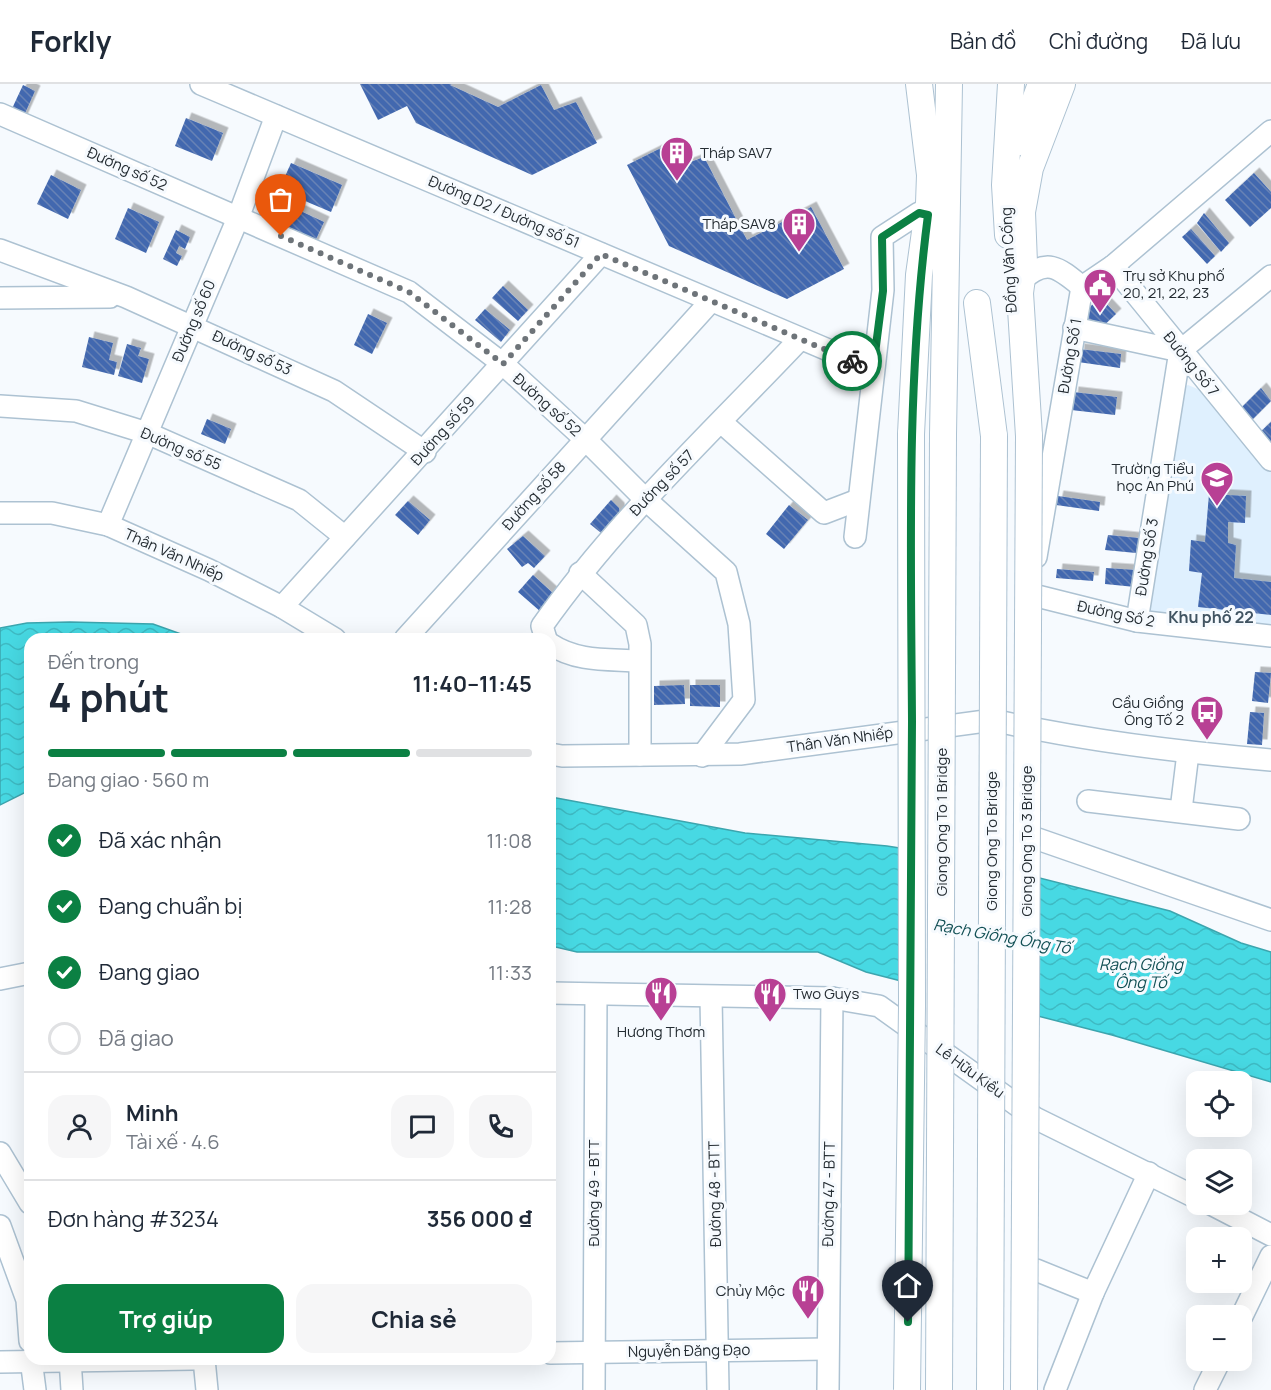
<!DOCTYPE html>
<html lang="vi">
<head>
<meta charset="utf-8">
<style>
  body { margin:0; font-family:Manrope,sans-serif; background:#f6f6f7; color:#1f2937; height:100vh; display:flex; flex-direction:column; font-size:22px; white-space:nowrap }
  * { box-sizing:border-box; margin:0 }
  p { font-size:20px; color:#747a83 }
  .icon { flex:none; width:33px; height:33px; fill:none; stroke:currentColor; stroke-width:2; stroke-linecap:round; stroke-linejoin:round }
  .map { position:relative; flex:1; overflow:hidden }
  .sheet { position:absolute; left:24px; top:549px; width:532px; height:732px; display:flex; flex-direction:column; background:#fff; border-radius:18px; box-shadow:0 6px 24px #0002 }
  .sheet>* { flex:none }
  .controls { position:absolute; left:1186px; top:987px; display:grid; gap:12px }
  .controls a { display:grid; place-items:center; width:66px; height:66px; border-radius:12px; background:#fff; box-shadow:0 6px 24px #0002; font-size:30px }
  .pin { position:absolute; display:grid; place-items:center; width:51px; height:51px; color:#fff; margin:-62px -26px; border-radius:50% 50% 50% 0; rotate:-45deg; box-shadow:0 0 6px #0007 }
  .pin .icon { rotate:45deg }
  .courier { position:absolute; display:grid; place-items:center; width:60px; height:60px; margin:-30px; border:4px solid #0b8043; border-radius:50%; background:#fff; color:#222; box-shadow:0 2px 8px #0007 }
  .summary em { font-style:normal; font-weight:700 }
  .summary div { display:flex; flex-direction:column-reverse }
  .summary { display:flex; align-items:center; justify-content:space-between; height:102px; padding:0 24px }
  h1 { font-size:39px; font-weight:700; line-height:45px }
  .bar { display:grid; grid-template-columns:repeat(4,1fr); gap:9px 6px; align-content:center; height:72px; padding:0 24px }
  .bar i { height:8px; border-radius:4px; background:#e0e1e3 }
  .bar .current { background:#0b8043 }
  .bar p { grid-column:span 4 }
  .line { display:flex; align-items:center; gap:15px; padding:0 24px; border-top:2px solid #e0e1e3 }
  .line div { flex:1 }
  .round { display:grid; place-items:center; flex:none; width:63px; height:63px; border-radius:18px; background:#f6f6f7 }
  ol { padding:0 24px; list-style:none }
  li { display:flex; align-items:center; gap:18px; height:66px }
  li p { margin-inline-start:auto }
  li .icon { padding:6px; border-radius:50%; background:#0b8043; color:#fff; stroke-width:4 }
  li:last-child { color:#747a83 }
  li i { width:33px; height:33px; border:3px solid #e0e1e3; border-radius:50% }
  .action { display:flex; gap:12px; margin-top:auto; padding:12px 24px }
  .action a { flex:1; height:69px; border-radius:18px; background:#0b8043; color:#fff; font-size:24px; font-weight:700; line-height:69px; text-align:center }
  .action a+a { background:#f6f6f7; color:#1f2937 }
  header { display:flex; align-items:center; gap:36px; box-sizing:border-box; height:84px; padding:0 30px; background:#fff; border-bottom:2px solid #e0e1e3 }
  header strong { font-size:28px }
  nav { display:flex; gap:33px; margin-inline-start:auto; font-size:21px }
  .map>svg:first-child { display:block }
  .built { fill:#dff0fe }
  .water { fill:url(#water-waves); stroke:#3ca5ae; stroke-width:1.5 }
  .pier { fill:#f6fafe }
  .building { fill:url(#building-back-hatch); filter:url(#shadow) }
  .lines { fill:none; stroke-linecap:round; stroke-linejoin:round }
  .minor-casing { stroke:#adc2d2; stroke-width:24 }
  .major-casing { stroke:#adc2d2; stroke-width:28 }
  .minor { stroke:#fff; stroke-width:21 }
  .major { stroke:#fff; stroke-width:26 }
  .major-bridge-casing { stroke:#adc2d2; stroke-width:28; stroke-linecap:butt }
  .major-bridge { stroke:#fff; stroke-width:26 }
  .done { stroke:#6e7479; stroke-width:6; stroke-dasharray:0 10.8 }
  .route { stroke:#0b8043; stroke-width:8 }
  .labels { text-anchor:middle; stroke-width:6; stroke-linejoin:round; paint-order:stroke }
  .poi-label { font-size:15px; fill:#242c32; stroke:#f6fafe; text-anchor:end }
  .street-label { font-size:15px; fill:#242c32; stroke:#f6fafe }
  .neighbourhood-label { font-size:16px; font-weight:bold; fill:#415462; stroke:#f6fafe }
  .water-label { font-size:16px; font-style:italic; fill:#114f54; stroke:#f6fafe }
</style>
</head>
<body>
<header>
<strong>Forkly</strong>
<nav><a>Bản đồ</a><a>Chỉ đường</a><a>Đã lưu</a></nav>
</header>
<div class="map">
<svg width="1271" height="1306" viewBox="0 0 1271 1306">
  <defs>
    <pattern id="water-waves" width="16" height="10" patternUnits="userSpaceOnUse" patternTransform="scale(1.5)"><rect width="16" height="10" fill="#47d9e3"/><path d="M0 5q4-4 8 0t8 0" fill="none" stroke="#3ebac3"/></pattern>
    <pattern id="building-back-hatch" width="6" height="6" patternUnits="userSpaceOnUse" patternTransform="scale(1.5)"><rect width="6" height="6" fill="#4268af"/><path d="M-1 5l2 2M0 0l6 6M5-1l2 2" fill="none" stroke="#6782b5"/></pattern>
    <filter id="shadow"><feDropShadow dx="5.5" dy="-5.5" stdDeviation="0" flood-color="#0004"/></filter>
  </defs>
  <rect width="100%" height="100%" fill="#f6fafe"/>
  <polygon class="built" points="1188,301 1205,308 1271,388 1271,546 1153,531 1149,526 1181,305"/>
  <g class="water">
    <polygon points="70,538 153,540 195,555 30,555 30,706 0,721 0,544 27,539"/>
    <polygon points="551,713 745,749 887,762 957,773 1170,827 1241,859 1271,868 1271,998 1112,951 866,888 818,868 577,868 551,862"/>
  </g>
  <polygon class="pier" points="898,761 958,770 1034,790 1032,934 899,899"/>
  <g class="building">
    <polygon points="360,0 452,0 450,1 498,23 541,1 554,26 576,18 597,59 532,91 416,39 407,22 378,36"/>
    <polygon points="23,1 35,7 22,36 9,31"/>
    <polygon points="186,34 223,49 212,77 175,62"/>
    <polygon points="669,60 680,82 704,73 747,156 811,123 844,185 787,215 669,162 627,81"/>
    <polygon points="291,79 342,101 331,128 279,106"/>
    <polygon points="1254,89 1271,108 1271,124 1250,143 1225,116"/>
    <polygon points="51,91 81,106 68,135 37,120"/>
    <polygon points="277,116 324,138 312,164 265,142"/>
    <polygon points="128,124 159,138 146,169 115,155"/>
    <polygon points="1204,129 1229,159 1221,168 1197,139"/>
    <polygon points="1191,145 1215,172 1207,180 1182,153"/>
    <polygon points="176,146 190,153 185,165 179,162 176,169 182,172 177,182 163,175"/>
    <polygon points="503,202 528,226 518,237 492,214"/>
    <polygon points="1100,213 1116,230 1099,246 1083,230"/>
    <polygon points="485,225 510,246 501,258 475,236"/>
    <polygon points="368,230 387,239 372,270 354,261"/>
    <polygon points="89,253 113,259 109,276 117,278 114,291 82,283"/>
    <polygon points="127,260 141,264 138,272 149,275 142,299 118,292"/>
    <polygon points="1079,265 1121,270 1120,284 1078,278"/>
    <polygon points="1261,304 1271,317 1246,342 1236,329"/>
    <polygon points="1073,308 1117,313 1115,331 1071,326"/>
    <polygon points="207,335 231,345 225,360 201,350"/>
    <polygon points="1271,338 1271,358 1270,359 1260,348"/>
    <polygon points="1209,410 1246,412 1245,439 1228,438 1228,459 1236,461 1234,494 1271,498 1271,531 1198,523 1202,489 1189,487 1191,456 1205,458"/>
    <polygon points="1058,412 1100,418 1099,427 1056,421"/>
    <polygon points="611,416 619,424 621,436 606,453 590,440"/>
    <polygon points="408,417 430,436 418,451 395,431"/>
    <polygon points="789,421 808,436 784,465 766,450"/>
    <polygon points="1108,451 1139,454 1136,469 1105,466"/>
    <polygon points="523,452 545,472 534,484 528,479 522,483 507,465"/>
    <polygon points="1106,484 1136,486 1135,503 1105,500"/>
    <polygon points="1057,485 1094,488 1093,497 1056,494"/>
    <polygon points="533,491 555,511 541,528 518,508"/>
    <polygon points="1255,588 1271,589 1268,619 1252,617"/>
    <polygon points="684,601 685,620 654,621 654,602"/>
    <polygon points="690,601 720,601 720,623 690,622"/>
    <polygon points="1250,628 1264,629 1262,661 1247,660"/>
  </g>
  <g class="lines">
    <g class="minor-casing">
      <g id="minor">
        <polyline points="201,0 873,285"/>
        <polyline points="0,30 409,208 503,280 585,355 645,415 726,488 739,540 744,616 702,672"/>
        <polyline points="0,166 126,213 334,307 425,368"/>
        <polyline points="1113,182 1271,376"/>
        <path d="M1022,196c25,-23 37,-12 60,7"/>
        <polyline points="0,214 110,213"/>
        <polyline points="1074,244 1180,267 1271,192"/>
        <polyline points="0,322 76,327 147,349 299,416 345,453"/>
        <polyline points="721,338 824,429 858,416"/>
        <polyline points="0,429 52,429 108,441 209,486 282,523 335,555"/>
        <polyline points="108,441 238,134 276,32"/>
        <polyline points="855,453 883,206 882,153 919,129 928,131"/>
        <polyline points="1036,473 1082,203 1113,182 1271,47"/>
        <polyline points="580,489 636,541 640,560 640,671"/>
        <polyline points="1033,511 1137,537 1271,552"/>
        <polyline points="282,523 601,170"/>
        <polyline points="1137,537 1180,267"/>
        <polyline points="405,555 711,217"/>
        <path d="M546,555l-4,-13c74,-105 170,-194 258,-287"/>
        <path d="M550,560c27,18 57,15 88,17"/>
        <path d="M550,670l12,2 178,-2 253,-34c91,21 185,32 278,40"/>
        <polyline points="1088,717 1239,735"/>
        <polyline points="1181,726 1188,669"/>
        <polyline points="1026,738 1026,751 1271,836"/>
        <polyline points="0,895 30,889"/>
        <polyline points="550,909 832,914 879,922 1035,1034 1197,1114"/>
        <polyline points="711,913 718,1306"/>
        <polyline points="0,1069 30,1119"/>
        <polyline points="1211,1120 1271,1151"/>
        <polyline points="0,1142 27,1216 30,1257"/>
        <polyline points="1036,1186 1093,1209 1149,1089"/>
        <polyline points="1242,1232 1271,1172"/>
        <polyline points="550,1269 827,1265"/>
        <polyline points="31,1275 35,1306"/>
        <polyline points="70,1275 72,1306"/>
        <polyline points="204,1275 207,1306"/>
        <polyline points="0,1278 194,1275"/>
        <polyline points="594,1306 596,911"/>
        <polyline points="828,1306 832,914"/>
        <polyline points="1055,1306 1093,1209"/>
        <polyline points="1205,1306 1220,1276"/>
      </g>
    </g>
    <g class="major-casing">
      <g id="major">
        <polyline points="1020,58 1041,0"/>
        <polyline points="1008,151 1005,101 1011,0"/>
        <polyline points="977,219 994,352"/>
        <polyline points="911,350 919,191 929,119 930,91 919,0"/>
        <polyline points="943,351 949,0"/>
        <polyline points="1029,352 1020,209 1024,179 1022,128 1030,84 1062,0"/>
      </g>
    </g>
    <use href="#minor" class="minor"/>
    <use href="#major" class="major"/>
    <g class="major-bridge-casing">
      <g id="major-bridge">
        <polyline points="907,1306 912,922 911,350"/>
        <polyline points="939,1306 943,351"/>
        <polyline points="990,1306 994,352"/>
        <polyline points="1024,1306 1029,352"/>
      </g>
    </g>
    <use href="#major-bridge" class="major-bridge"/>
  </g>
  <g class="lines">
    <polyline class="done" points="281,152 409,208 503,280 601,170 852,277"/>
    <path class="route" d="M852,277l21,8 10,-78 -1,-54 37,-24 9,2c-22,168 -17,337 -16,506 0,201 -1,401 -4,601"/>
  </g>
  <defs>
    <g id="building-pin" transform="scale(1.725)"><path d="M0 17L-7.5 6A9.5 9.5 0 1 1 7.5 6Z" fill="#b84094" stroke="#f6fafe"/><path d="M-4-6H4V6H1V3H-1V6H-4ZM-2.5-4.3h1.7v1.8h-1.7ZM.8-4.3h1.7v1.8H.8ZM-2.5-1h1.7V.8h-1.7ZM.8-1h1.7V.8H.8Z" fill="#fff"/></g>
    <g id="civic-pin" transform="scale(1.725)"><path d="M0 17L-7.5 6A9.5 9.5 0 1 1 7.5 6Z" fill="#b84094" stroke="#f6fafe"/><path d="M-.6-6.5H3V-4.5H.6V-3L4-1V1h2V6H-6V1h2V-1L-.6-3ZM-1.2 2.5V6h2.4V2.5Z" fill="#fff"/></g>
    <g id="school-pin" transform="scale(1.725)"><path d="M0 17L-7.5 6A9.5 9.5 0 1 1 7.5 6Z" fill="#b84094" stroke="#f6fafe"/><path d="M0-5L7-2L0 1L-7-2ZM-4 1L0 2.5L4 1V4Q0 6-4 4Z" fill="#fff"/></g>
    <g id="bus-pin" transform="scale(1.725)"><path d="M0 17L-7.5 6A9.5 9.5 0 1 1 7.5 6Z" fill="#b84094" stroke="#f6fafe"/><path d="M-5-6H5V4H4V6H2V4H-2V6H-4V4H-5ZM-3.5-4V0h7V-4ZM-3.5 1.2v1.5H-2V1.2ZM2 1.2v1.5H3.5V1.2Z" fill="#fff"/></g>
    <g id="restaurant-pin" transform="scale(1.725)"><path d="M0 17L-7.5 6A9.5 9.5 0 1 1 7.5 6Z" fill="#b84094" stroke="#f6fafe"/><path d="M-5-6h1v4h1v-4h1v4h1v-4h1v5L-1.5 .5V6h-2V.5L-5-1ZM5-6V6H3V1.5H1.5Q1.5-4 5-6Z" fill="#fff"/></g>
  </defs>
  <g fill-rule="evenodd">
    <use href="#building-pin" x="677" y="69"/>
    <use href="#building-pin" x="799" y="140"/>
    <use href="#civic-pin" x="1100" y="201"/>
    <use href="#school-pin" x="1217" y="394"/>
    <use href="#bus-pin" x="1207" y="628"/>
    <use href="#restaurant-pin" x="661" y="909"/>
    <use href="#restaurant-pin" x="770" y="910"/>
    <use href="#restaurant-pin" x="808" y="1207"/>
  </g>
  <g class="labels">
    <g class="poi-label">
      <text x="700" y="74" text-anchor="start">Tháp SAV7</text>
      <text x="776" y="145">Tháp SAV8</text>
      <text x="1123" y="197" text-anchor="start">Trụ sở Khu phố<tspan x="1123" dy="17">20, 21, 22, 23</tspan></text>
      <text x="1194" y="390">Trường Tiểu<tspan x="1194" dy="17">học An Phú</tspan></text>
      <text x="1184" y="624">Cầu Giồng<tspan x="1184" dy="17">Ông Tố 2</tspan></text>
      <text x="793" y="915" text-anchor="start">Two Guys</text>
      <text x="661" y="953" text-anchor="middle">Hương Thơm</text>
      <text x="785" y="1212">Chủy Mộc</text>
    </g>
    <g class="street-label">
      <text transform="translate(127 85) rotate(24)" y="5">Đường số 52</text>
      <text transform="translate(504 128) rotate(23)" y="5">Đường D2 / Đường số 51</text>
      <text transform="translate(1009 176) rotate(-93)" y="5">Đồng Văn Cống</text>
      <text transform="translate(194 237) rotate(-67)" y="5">Đường số 60</text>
      <text transform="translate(252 269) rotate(25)" y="5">Đường số 53</text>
      <text transform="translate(1070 272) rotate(-80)" y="5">Đường Số 1</text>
      <text transform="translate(1191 280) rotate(51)" y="5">Đường Số 7</text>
      <text transform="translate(547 321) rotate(42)" y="5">Đường số 52</text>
      <text transform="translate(443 347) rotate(-48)" y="5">Đường số 59</text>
      <text transform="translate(181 365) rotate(23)" y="5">Đường số 55</text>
      <text transform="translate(662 399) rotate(-46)" y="5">Đường số 57</text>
      <text transform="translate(534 412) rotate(-48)" y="5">Đường số 58</text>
      <text transform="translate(174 471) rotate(24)" y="5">Thân Văn Nhiếp</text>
      <text transform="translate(1147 473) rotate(-81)" y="5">Đường Số 3</text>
      <text transform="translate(1116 530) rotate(12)" y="5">Đường Số 2</text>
      <text transform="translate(840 656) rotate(-8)" y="5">Thân Văn Nhiếp</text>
      <text transform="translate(942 738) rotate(-90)" y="5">Giong Ong To 1 Bridge</text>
      <text transform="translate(992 757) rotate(-90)" y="5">Giong Ong To Bridge</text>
      <text transform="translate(1027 757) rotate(-90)" y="5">Giong Ong To 3 Bridge</text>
      <text transform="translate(970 987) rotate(36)" y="5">Lê Hữu Kiều</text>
      <text transform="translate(594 1109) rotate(-90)" y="5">Đường 49 - BTT</text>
      <text transform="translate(715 1110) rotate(-91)" y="5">Đường 48 - BTT</text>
      <text transform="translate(829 1110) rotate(-89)" y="5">Đường 47 - BTT</text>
      <text transform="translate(689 1267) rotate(-1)" y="5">Nguyễn Đăng Đạo</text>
    </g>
    <g class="neighbourhood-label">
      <text x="1211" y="539">Khu phố 22</text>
    </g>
    <g class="water-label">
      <text transform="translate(1002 852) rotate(10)" y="6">Rạch Giống Ống Tố</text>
      <text x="1141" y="886">Rạch Giồng<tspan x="1141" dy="18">Ông Tố</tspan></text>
    </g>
  </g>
</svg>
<div class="controls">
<a><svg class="icon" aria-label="locate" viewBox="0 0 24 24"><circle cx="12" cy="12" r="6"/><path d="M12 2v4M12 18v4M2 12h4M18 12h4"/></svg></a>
<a><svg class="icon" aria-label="layers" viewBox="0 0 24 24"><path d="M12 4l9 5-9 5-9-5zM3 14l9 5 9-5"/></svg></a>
<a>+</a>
<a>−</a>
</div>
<div class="pin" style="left:281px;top:152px;background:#ea580c"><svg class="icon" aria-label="bag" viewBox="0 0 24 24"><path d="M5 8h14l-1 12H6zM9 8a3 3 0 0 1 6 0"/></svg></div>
<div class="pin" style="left:908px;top:1238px;background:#1f2937"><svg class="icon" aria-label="home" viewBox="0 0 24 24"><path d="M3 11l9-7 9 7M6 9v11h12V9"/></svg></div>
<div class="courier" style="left:852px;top:277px"><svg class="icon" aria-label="bike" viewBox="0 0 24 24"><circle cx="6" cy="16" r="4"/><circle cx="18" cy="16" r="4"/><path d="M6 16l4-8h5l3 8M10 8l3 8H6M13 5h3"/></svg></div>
<section class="sheet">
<div class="summary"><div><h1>4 phút</h1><p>Đến trong</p></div><em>11:40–11:45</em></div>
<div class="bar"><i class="current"></i><i class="current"></i><i class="current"></i><i></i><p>Đang giao · 560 m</p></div>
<ol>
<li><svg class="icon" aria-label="check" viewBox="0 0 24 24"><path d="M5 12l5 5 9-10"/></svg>Đã xác nhận<p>11:08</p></li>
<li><svg class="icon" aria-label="check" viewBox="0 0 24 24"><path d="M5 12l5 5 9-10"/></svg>Đang chuẩn bị<p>11:28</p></li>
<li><svg class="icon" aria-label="check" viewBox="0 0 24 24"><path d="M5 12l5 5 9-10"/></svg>Đang giao<p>11:33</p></li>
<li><i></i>Đã giao</li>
</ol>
<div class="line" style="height:108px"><a class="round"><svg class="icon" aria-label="person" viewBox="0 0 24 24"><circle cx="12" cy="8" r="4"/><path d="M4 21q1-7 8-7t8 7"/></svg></a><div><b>Minh</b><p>Tài xế · 4.6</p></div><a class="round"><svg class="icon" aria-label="chat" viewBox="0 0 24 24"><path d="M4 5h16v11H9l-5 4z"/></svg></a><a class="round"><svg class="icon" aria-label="phone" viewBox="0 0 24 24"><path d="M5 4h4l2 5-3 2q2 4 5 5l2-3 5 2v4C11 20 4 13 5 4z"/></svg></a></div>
<div class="line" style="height:78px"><div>Đơn hàng #3234</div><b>356 000 ₫</b></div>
<div class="action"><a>Trợ giúp</a><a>Chia sẻ</a></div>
</section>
</div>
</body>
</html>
